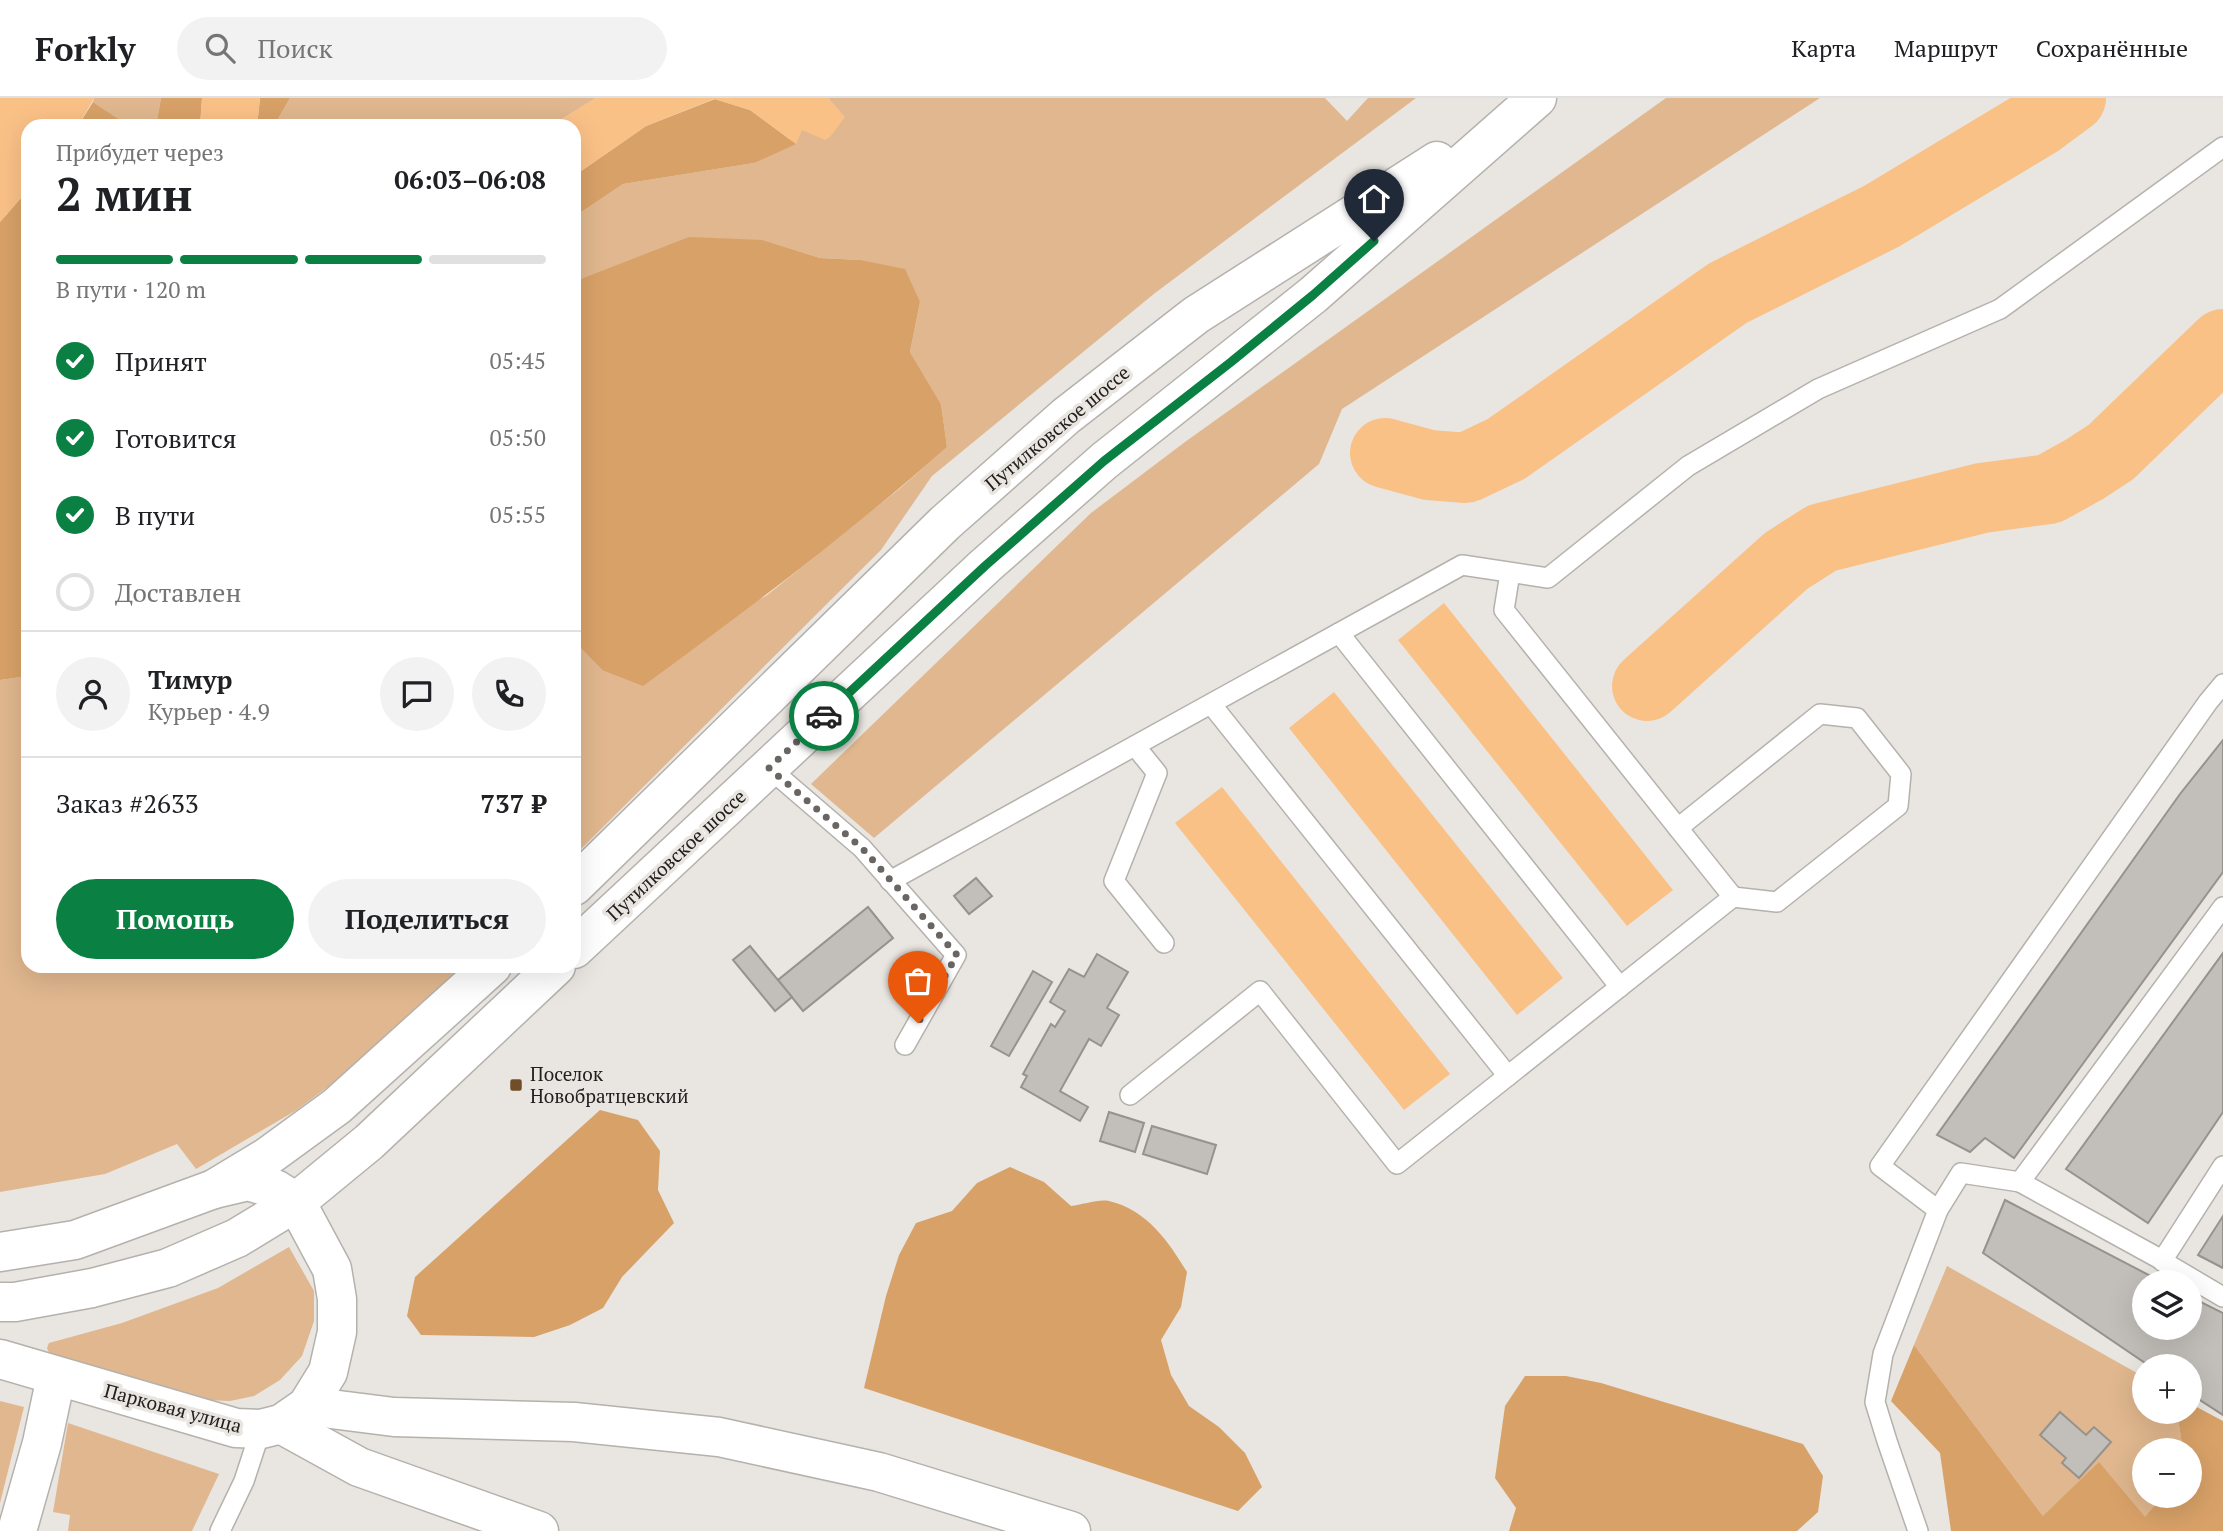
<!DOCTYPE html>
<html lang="ru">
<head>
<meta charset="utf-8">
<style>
  body { margin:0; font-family:"PT Serif",serif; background:#f2f2f2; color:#202124; height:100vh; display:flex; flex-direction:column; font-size:26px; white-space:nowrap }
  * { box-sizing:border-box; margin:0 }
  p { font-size:23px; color:#757577 }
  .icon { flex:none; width:38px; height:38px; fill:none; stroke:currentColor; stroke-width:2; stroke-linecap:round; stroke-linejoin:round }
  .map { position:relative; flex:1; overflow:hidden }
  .drawer { position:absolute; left:21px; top:21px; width:560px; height:854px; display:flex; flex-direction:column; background:#fff; border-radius:21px; box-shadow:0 7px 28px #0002 }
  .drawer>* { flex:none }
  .tools { position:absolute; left:2132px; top:1172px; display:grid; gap:14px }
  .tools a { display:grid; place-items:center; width:70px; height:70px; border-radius:50%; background:#fff; box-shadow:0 7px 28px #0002; font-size:35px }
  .pin { position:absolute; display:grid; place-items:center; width:60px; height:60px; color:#fff; margin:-72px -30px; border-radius:50% 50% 50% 0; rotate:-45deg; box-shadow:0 0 7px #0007 }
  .pin .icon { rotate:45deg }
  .courier { position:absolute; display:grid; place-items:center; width:70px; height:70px; margin:-35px; border:5px solid #0b8043; border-radius:50%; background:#fff; color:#222; box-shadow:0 2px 9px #0007 }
  .head em { font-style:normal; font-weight:800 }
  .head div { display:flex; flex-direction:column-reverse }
  .head { display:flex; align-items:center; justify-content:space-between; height:119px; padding:0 35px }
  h1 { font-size:46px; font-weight:800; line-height:52px }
  .bar { display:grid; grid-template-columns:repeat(4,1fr); gap:10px 7px; align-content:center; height:84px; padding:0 35px }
  .bar i { height:9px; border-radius:5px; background:#e0e0e0 }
  .bar .on { background:#0b8043 }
  .bar p { grid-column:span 4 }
  .line { display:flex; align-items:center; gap:18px; padding:0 35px; border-top:2px solid #e0e0e0 }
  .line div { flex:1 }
  .round { display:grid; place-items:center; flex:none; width:74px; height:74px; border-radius:37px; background:#f2f2f2 }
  ol { padding:0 35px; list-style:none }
  li { display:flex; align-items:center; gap:21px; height:77px }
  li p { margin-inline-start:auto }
  li .icon { padding:7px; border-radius:50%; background:#0b8043; color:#fff; stroke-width:4 }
  li:last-child { color:#757577 }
  li i { width:38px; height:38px; border:4px solid #e0e0e0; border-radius:50% }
  .action { display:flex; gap:14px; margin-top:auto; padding:14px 35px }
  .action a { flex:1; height:80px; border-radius:42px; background:#0b8043; color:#fff; font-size:28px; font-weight:800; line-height:80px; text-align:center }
  .action a+a { background:#f2f2f2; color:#202124 }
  header { display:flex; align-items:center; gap:42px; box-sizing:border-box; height:98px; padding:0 35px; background:#fff; border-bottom:2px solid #e0e0e0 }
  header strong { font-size:33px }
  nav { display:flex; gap:38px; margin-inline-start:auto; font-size:24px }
  .search { width:490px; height:63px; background:#f2f2f2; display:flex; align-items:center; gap:18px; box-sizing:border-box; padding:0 24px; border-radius:38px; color:#757577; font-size:26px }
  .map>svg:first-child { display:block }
  .green { fill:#e0b78e }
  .forest { fill:#d8a168 }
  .water { fill:#fac187 }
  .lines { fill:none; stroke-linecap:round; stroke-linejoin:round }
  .river { stroke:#fac187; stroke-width:70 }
  .building { fill:#c2beb9; stroke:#96928d; stroke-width:2 }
  .service-casing { stroke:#b5b1ac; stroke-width:22 }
  .minor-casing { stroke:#b5b1ac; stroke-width:41 }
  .tertiary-casing { stroke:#b5b1ac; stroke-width:41 }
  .secondary-casing { stroke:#b5b1ac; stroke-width:41 }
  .service { stroke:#fff; stroke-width:19 }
  .minor { stroke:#fff; stroke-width:38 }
  .tertiary { stroke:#fff; stroke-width:38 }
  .secondary { stroke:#fff; stroke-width:38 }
  .done { stroke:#686563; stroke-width:7; stroke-dasharray:0 12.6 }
  .route { stroke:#0b8043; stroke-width:9 }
  .poi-dot { fill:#724e28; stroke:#e9e5e0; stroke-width:2.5 }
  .labels { text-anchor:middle; stroke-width:7; stroke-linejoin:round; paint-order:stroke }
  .street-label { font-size:19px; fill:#22201f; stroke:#e9e5e0 }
  .poi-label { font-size:19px; fill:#22201f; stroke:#e9e5e0; text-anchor:start }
</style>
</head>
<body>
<header>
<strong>Forkly</strong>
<div class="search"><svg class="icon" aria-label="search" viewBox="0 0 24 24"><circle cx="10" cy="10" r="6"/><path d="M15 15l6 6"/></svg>Поиск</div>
<nav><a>Карта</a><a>Маршрут</a><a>Сохранённые</a></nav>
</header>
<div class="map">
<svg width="2223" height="1433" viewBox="0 0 2223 1433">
  <rect width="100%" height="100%" fill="#e9e5e0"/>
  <g class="green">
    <polygon points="94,0 161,0 156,28 121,28 120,22 93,4"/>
    <polygon points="290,0 596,0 551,28 274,28"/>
    <polygon points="828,0 1325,0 1347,23 1368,0 1416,0 1155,195 932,378 881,452 574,758 574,543 602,572 766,498 898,392 947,349 941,306 910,254 920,204 860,162 820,160 763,142 581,181 574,186 574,119 623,86 754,65 801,32 844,19"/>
    <polygon points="1666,0 1820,0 1342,311 1319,366 874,740 811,686 1091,415 1185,344"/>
    <polygon points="28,578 28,868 464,868 359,966 295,1013 196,1071 177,1046 105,1076 0,1094 0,582"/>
    <polygon points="289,1149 314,1193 314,1223 302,1258 280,1282 254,1298 230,1303 205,1302 49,1255 47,1250 49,1245 122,1225 218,1190"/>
    <polygon points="1947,1168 2144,1279 2144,1314 2177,1314 2183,1353 2144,1353 2144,1398 2163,1398 2146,1420 2043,1418 1914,1247"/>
    <polygon points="0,1303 24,1309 0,1405"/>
    <polygon points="68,1325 219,1376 192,1433 68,1433 70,1417 53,1414"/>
  </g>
  <g class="forest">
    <polygon points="161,0 202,0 200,28 156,28"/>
    <polygon points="260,0 290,0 274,28 257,28"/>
    <polygon points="715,1 750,12 796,46 754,65 623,86 574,119 574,78 646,28"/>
    <polygon points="93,4 120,22 121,28 78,28"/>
    <polygon points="28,92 28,136 21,156 28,161 28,578 0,582 0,124"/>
    <path d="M689,139l74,3 57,18 40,2 45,9 15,33 -10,50 31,52 6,43c-97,86 -200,163 -304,239l-41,-16 -28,-29v-357l7,-5z"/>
    <polygon points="600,1012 638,1022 660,1053 658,1092 674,1125 622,1179 603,1210 570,1227 534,1239 421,1237 407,1218 415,1179"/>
    <path d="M1010,1069l34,15 27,24c11,-1 27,-7 38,-5 38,9 59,40 78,71l-6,35 -20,33 10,35 18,31 30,21 26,26 17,34 -24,24 -374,-123 22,-92 13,-41 17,-32 36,-12 25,-28z"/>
    <polygon points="1914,1247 2043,1418 2099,1364 2145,1419 2163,1398 2189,1398 2189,1353 2183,1353 2177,1314 2189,1314 2189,1305 2223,1323 2223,1433 1951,1433 1940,1355 1891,1303"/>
    <polygon points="1525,1278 1566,1278 1601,1285 1803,1346 1823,1378 1818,1414 1797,1433 1509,1433 1516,1410 1495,1380 1505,1308"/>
  </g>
  <g class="water">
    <polygon points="0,0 94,0 78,28 28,28 28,92 0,124"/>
    <polygon points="202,0 260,0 257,28 200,28"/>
    <polygon points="596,0 828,0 845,19 830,39 825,42 802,32 796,46 750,12 714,1 646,28 574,78 574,28 551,28"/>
    <polygon points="1444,505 1673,792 1627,828 1398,542"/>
    <polygon points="1334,594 1563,880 1517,917 1289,630"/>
    <polygon points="1222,689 1450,976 1404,1012 1175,725"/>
  </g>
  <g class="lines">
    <g class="river">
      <polyline points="1385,355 1429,367 1466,370 1506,351 1728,195 1882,118 2040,23 2071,0"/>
      <polyline points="1647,588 1786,463 1822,440 1982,400 2049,391 2085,371 2111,354 2223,246"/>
    </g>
  </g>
  <g class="building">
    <polygon points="2223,642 2223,774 2014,1060 1985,1040 1970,1054 1937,1037 2180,696"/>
    <polygon points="976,780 992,798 969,816 954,798"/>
    <polygon points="868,809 893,840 803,913 778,882"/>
    <polygon points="750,848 792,899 775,913 733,862"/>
    <polygon points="2223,855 2223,1014 2148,1125 2066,1071"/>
    <polygon points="1097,856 1128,874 1107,910 1119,917 1101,948 1089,941 1060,993 1088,1009 1080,1023 1021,989 1027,978 1023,976 1051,926 1055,929 1065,913 1050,904 1069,871 1084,879"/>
    <polygon points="1033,873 1052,884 1009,958 991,948"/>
    <polygon points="1109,1014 1144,1025 1135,1054 1100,1043"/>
    <polygon points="1152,1028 1216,1047 1207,1076 1143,1056"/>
    <polygon points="2005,1102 2164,1185 2144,1185 2144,1230 2189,1230 2189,1198 2223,1215 2223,1317 2189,1295 2189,1269 2151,1269 1983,1155"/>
    <polygon points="2223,1118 2223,1170 2198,1157"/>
    <polygon points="2060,1314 2086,1337 2094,1329 2111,1344 2079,1380 2062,1365 2066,1360 2040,1337"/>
  </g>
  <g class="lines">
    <g class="service-casing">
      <g id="service">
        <polyline points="1339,535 1620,889"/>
        <polyline points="1211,606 1508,978"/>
        <polyline points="1135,648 1157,675 1114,783 1164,845"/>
        <polyline points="769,670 862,750 956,857 905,947"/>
        <polyline points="1678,730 1820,616 1857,620 1901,676 1898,708 1777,804 1733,799"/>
        <polyline points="890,783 1462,467 1548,480 1688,368 1818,291 2000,211 2223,49"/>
        <polyline points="1130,997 1260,893 1397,1066 1733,799 1504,512 1510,475"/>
        <polyline points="2223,1068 2162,1163 2223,1199"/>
        <polyline points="1938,1112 1961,1075 2020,1084"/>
        <polyline points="2162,1162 2020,1084 2223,809"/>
        <polyline points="220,1433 244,1383 261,1331"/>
        <polyline points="1918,1433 1887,1343 1875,1304 1883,1256 1938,1112 1880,1068 2208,604 2223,586"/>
      </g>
    </g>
    <g class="minor-casing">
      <g id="minor">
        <polyline points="307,1308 394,1319 574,1324 719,1339 879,1374 1071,1433"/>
        <polyline points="281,1326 359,1369 539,1433"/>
        <polyline points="17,1433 42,1345 56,1279"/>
      </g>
    </g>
    <g class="tertiary-casing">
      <polyline id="tertiary" points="0,1261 236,1330 261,1331 281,1326 307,1308 328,1274 337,1234 337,1201 332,1171 296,1104 275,1091 248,1083 214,1091"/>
    </g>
    <g class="secondary-casing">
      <g id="secondary">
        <polyline points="574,788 945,425 1066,318 1196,217 1437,63"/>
        <polyline points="574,851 985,468 1104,363 1313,197 1537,0"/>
        <polyline points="0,1154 75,1142 214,1091 267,1059 337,1008 492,868"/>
        <polyline points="0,1204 15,1204 92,1190 168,1170 237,1140 296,1104 369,1044 556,868"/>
      </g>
    </g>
    <use href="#service" class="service"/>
    <use href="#minor" class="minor"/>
    <use href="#tertiary" class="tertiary"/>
    <use href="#secondary" class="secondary"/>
  </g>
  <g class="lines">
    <polyline class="done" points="824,618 769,670 862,750 957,857 918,925"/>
    <polyline class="route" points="824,618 985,468 1104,363 1231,264 1313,197 1374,143"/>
  </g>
  <rect class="poi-dot" x="509" y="980" width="14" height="14" rx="3.5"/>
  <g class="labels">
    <g class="street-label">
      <text transform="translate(1057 330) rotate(-40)" y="7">Путилковское шоссе</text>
      <text transform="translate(676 757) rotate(-43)" y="7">Путилковское шоссе</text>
      <text transform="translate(173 1310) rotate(15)" y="7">Парковая улица</text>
    </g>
    <g class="poi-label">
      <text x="530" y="983">Поселок<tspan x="530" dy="22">Новобратцевский</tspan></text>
    </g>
  </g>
</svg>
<div class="tools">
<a><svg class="icon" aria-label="layers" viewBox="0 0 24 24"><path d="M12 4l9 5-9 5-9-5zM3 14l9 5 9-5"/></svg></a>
<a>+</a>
<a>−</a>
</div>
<div class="pin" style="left:918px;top:925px;background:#ea580c"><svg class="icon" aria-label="bag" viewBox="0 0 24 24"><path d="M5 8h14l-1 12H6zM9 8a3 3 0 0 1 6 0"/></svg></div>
<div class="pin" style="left:1374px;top:143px;background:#1f2937"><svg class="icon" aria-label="home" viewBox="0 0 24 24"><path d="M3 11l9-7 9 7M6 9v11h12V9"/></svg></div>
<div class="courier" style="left:824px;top:618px"><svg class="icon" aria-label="car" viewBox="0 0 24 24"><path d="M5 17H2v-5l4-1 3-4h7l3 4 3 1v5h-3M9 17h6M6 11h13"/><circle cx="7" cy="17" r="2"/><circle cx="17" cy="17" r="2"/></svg></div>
<section class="drawer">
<div class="head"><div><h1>2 мин</h1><p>Прибудет через</p></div><em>06:03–06:08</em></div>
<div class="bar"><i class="on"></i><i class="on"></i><i class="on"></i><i></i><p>В пути · 120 m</p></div>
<ol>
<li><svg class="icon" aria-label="check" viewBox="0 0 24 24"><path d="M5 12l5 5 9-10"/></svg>Принят<p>05:45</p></li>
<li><svg class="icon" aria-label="check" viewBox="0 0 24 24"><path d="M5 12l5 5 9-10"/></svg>Готовится<p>05:50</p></li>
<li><svg class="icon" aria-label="check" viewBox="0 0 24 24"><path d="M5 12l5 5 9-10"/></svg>В пути<p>05:55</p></li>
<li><i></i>Доставлен</li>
</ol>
<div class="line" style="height:126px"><a class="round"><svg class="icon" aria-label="person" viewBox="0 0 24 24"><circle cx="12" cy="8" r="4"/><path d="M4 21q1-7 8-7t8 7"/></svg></a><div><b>Тимур</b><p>Курьер · 4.9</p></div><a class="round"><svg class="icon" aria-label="chat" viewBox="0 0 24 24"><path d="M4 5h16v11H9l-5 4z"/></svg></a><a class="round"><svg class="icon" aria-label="phone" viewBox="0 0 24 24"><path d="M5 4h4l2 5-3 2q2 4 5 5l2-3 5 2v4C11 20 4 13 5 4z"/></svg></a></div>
<div class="line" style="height:91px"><div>Заказ #2633</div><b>737 ₽</b></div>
<div class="action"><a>Помощь</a><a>Поделиться</a></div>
</section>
</div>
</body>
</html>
